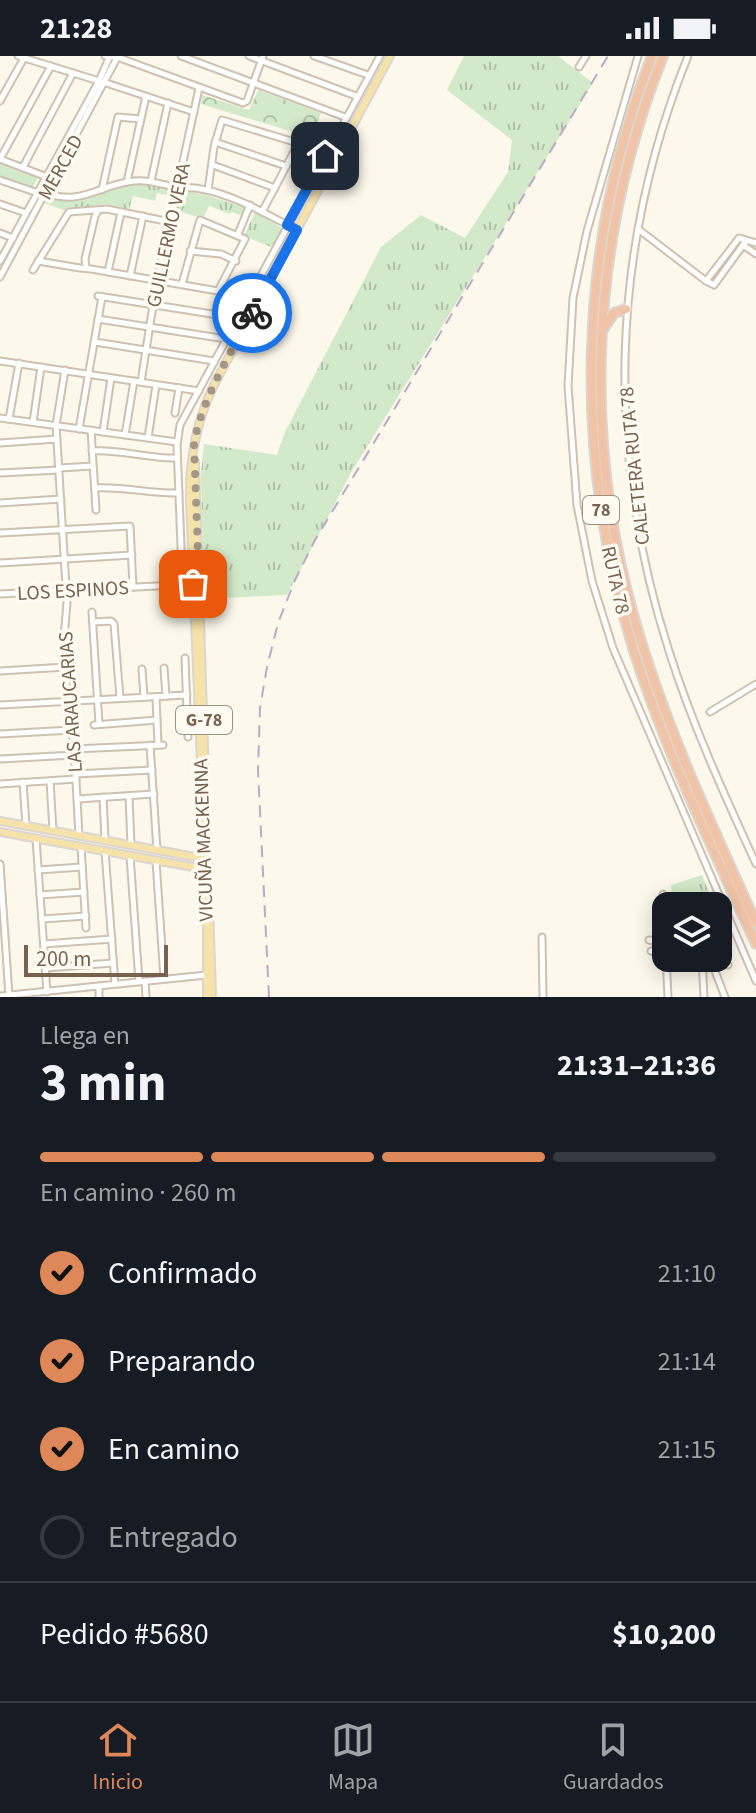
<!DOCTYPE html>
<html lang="es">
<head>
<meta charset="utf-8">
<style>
  body { margin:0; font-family:"Source Sans 3",sans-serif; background:#20242c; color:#f1f3f6; height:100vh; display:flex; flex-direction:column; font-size:30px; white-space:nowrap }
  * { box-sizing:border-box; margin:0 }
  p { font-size:26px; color:#9ea1a6 }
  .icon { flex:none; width:44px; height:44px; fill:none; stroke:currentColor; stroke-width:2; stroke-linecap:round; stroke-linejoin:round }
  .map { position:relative; height:941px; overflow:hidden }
  .details { display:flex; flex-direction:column; background:#171b24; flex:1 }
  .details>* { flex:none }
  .tools { position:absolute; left:652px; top:836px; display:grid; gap:16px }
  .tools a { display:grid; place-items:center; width:80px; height:80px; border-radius:16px; background:#171b24; box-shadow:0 4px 20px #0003; font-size:40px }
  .scale { position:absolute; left:24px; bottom:20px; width:144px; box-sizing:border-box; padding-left:8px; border:4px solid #77624f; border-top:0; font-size:22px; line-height:28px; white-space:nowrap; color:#77624f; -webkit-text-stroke:6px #fefbf3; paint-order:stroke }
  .pin { position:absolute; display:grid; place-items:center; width:68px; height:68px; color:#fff; margin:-34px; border-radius:16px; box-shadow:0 4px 12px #0006 }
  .courier { position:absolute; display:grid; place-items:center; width:80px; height:80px; margin:-40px; border:6px solid #1a73e8; border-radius:50%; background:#fff; color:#222; box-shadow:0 2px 10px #0007 }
  .overview em { font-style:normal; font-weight:700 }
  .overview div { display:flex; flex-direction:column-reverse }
  .overview { display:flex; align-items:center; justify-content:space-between; height:136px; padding:0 40px }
  h1 { font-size:52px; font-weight:700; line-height:60px }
  .bar { display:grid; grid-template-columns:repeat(4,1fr); gap:12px 8px; align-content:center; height:96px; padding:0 40px }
  .bar i { height:10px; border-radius:6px; background:#363941 }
  .bar .selected { background:#de8859 }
  .bar p { grid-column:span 4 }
  .line { display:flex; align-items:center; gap:20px; padding:0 40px; border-top:2px solid #363941 }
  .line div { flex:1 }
  ol { padding:0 40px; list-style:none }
  li { display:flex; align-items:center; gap:24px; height:88px }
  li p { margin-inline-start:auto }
  li .icon { padding:8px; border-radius:50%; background:#de8859; color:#111; stroke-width:4 }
  li:last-child { color:#9ea1a6 }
  li i { width:44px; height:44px; border:4px solid #363941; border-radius:50% }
  .status { display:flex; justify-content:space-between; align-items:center; height:56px; padding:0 40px; background:#171b24; direction:ltr }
  .status svg { height:22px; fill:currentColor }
  .dock { display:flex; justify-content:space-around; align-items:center; height:112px; border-top:2px solid #363941; background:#171b24; font-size:22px; color:#9ea1a6 }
  .dock a { display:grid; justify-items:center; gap:4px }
  .dock .selected { color:#de8859 }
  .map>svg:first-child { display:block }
  .grass { fill:url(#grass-tufts) }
  .park { fill:url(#park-crowns) }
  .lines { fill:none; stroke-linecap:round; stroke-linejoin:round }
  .stream { stroke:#a7c9d7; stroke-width:2 }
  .minor-casing { stroke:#cec1b1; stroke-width:9 }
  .major-casing { stroke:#dcd6d1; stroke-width:10 }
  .highway-casing { stroke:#dcd6d1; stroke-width:12 }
  .minor { stroke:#fff; stroke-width:5 }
  .major { stroke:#f6e3a9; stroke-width:6 }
  .highway { stroke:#f2c4a7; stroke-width:8 }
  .rail { stroke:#bda9c7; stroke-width:2; stroke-dasharray:12 8; stroke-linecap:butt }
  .done { stroke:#a69686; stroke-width:8; stroke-dasharray:0 14.4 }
  .route { stroke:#1a73e8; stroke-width:10 }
  .labels { text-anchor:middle; stroke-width:7; stroke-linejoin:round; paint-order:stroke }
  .shield { fill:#fefbf3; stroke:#a09080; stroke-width:2 }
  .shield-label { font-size:18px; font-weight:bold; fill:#77624f }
  .street-label { font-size:20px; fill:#77624f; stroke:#fefbf3 }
</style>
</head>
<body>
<div class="status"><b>21:28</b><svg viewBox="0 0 49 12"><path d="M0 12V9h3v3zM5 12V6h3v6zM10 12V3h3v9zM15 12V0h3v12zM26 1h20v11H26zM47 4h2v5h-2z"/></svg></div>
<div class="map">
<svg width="756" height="941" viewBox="0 0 756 941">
  <defs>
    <pattern id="grass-tufts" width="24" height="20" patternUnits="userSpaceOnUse" patternTransform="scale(2)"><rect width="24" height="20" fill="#d3eaca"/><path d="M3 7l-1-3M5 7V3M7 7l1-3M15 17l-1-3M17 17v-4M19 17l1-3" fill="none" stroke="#b0c1a6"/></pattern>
    <pattern id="park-crowns" width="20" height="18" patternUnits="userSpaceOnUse" patternTransform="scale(2)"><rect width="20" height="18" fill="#d3eaca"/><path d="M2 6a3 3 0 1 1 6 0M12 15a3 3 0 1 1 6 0" fill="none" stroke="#b0c1a6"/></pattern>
  </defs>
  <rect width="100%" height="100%" fill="#fcf8ec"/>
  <g class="grass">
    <polygon points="464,0 558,0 593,27 352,415 287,539 204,543 201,419 204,388 277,399 285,376 381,191 421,159 465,182 508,116 512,84 447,34"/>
    <polygon points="0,105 40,118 33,131 0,120"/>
    <path d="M141,126l30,5v9l-14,-3 -2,8 -22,-5 -4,13 -23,-5 -42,6 -20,-7 3,-6c41,4 56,-10 94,-15z"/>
    <polygon points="181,134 206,139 247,152 243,160 231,156 230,158 209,150 203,162 176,155"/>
    <polygon points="255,156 283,173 271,191 244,180"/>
    <polygon points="702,819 714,850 673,850 671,829"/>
  </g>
  <polygon class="park" points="258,34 321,57 317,68 329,72 323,85 201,48 202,39 249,54"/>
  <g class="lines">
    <g class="stream">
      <polyline points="168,920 195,917"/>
      <polyline points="143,923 160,921"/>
      <polyline points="119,925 130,924"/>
      <polyline points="50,932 110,926"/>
    </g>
    <g class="minor-casing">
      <g id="minor">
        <polyline points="18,0 99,25"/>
        <polyline points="105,0 117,1 243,47 247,45 263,0"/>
        <polyline points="181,0 345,61"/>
        <polyline points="249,0 356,40"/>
        <polyline points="314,0 368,19"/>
        <polyline points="638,0 587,175 573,242 568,330 577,449 592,525 613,592 756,925"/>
        <path d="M688,0c-78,194 -83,396 -19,595 23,73 55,143 87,213"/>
        <polyline points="579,11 586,0"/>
        <polyline points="106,27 194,56"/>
        <polyline points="0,45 24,2"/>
        <polyline points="215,86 286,110"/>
        <polyline points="0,103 51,10"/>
        <polyline points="0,103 47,121"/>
        <polyline points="213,109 275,132"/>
        <polyline points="23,111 73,17"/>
        <polyline points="0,124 38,137"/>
        <polyline points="151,125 168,47"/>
        <polyline points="127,126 146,40"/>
        <polyline points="102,134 118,61 140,63"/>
        <polyline points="208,134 214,91 222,64 291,85 325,100"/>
        <path d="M38,135c46,17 57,-6 96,-10 15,-2 28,4 42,6 8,1 17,0 25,2 34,6 65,25 96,41"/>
        <polyline points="0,148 26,157"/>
        <polyline points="262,156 298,88"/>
        <polyline points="638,173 706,225 739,182 756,187"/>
        <polyline points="0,177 13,182"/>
        <polyline points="238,178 250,149"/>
        <polyline points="743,189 756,198"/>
        <polyline points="190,195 221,198 236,205"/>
        <polyline points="0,205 99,25 110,0"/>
        <polyline points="38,205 80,212 91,213 218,235 245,183 200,164 182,228"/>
        <polyline points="86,211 85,203 95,160 98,155"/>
        <polyline points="33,214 69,156 107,153 170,166"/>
        <polyline points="108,216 121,156"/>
        <polyline points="130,220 143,160"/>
        <polyline points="0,221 118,0"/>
        <polyline points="706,225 714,229 746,185"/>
        <polyline points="98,240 237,262"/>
        <polyline points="98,263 226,283"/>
        <polyline points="95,286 214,305"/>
        <polyline points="0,305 199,335"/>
        <polyline points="65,314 56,369 67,547 64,582 68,659 74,688 79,780"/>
        <polyline points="141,326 156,230 199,32"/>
        <polyline points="175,357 179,332"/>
        <polyline points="0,362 177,386"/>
        <polyline points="9,363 19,307"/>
        <polyline points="33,366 41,311"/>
        <polyline points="79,373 102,241"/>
        <polyline points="91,374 96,454"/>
        <polyline points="103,376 111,322"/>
        <polyline points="125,379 134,325"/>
        <polyline points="148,382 156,329"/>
        <polyline points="0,387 57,383"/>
        <path d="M92,395c29,-2 56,8 85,7"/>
        <polyline points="59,412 93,410"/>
        <polyline points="0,417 59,414"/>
        <path d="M95,432c28,-2 56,6 84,5"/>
        <polyline points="0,447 61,443"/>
        <polyline points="0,477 130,470 133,531"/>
        <polyline points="0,507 132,499"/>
        <polyline points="0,538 195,528"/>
        <polyline points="183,541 177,389 180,369 380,0"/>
        <polyline points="92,556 99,668"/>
        <polyline points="93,566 111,565 114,568 120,642"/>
        <polyline points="185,602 188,681"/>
        <polyline points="164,612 166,640"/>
        <polyline points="142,613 144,641"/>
        <polyline points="0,615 66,611"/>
        <polyline points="156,641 158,689"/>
        <polyline points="0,649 187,639"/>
        <polyline points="710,656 756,628"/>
        <polyline points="94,669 157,664"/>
        <polyline points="0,678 71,674"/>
        <polyline points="150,689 157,794"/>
        <polyline points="74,693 163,689"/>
        <polyline points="0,703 74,699"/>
        <polyline points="75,718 152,714"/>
        <polyline points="50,725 53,775"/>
        <polyline points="23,726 26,770"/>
        <polyline points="0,728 76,723"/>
        <polyline points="129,740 131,789"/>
        <polyline points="103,741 105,784"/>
        <polyline points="77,743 154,738"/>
        <polyline points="36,783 47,936"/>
        <polyline points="81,791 86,872"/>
        <polyline points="105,795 115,928"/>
        <polyline points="130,800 139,925"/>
        <polyline points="156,805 164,923"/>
        <polyline points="0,808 9,940"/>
        <polyline points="38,814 82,811"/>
        <polyline points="663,838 668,941"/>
        <polyline points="40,839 84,836"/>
        <polyline points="42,863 86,860"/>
        <polyline points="542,881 543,941"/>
        <polyline points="649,884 665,887"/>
        <polyline points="44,888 112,883"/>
        <polyline points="651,895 665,898"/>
        <polyline points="718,896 723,897"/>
        <polyline points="688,902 702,905"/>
        <polyline points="702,902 704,941"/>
        <polyline points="710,902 725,941"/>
        <polyline points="712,906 728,909"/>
        <polyline points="45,912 113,907"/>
        <polyline points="145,925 146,941"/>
        <polyline points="99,930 99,941"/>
        <polyline points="0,940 207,919"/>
      </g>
    </g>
    <g class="major-casing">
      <g id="major">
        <polyline points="195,406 212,941"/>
        <polyline points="0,765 206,803"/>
        <polyline points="0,776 209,814"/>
        <path d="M207,941v-90l-17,-406c-1,-42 6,-80 25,-118l175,-327"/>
      </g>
    </g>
    <g class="highway-casing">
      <g id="highway">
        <path d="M652,0c-75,190 -79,398 -19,592 32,102 79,199 123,296"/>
        <path d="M663,0c-71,178 -82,373 -30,558 30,107 77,208 123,309"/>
        <polyline points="604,272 614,257 626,253"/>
      </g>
    </g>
    <use href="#minor" class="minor"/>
    <use href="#major" class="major"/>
    <use href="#highway" class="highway"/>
    <polyline class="rail" points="269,941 258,714 260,652 267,611 278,567 295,524 315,484 608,0"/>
  </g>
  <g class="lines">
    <path class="done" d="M193,528l6,-1 -5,-140c9,-47 36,-88 58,-130"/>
    <polyline class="route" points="252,257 297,174 287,169 325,100"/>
  </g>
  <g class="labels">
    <g class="shield">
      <rect x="583" y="440" width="36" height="28" rx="6"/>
      <rect x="176" y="650" width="56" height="28" rx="6"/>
    </g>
    <g class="shield-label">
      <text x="601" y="460">78</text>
      <text x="204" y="670">G-78</text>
    </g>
    <g class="street-label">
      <text transform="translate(60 111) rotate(-61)" y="7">MERCED</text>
      <text transform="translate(168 179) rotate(-78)" y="7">GUILLERMO VERA</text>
      <text transform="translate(634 410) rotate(-96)" y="7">CALETERA RUTA 78</text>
      <text transform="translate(616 524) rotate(77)" y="7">RUTA 78</text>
      <text transform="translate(73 534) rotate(-3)" y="7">LOS ESPINOS</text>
      <text transform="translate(70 646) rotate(-94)" y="7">LAS ARAUCARIAS</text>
      <text transform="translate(203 784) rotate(-92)" y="7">VICUÑA MACKENNA</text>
    </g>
  </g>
</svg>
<div class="tools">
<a><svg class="icon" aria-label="layers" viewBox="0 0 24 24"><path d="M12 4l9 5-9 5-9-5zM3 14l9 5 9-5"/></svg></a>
</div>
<div class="scale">200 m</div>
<div class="pin" style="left:193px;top:528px;background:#ea580c"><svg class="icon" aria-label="bag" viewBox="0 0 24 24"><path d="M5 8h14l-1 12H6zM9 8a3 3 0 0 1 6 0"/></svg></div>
<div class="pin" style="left:325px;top:100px;background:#1f2937"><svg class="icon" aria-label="home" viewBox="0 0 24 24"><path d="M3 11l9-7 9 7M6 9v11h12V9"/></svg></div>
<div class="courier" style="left:252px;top:257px"><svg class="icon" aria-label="bike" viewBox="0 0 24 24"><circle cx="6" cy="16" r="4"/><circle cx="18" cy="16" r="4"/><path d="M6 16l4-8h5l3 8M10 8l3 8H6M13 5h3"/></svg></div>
</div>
<section class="details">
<div class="overview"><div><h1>3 min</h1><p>Llega en</p></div><em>21:31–21:36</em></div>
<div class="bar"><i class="selected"></i><i class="selected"></i><i class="selected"></i><i></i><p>En camino · 260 m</p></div>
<ol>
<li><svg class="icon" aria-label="check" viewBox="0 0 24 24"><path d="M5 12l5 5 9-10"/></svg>Confirmado<p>21:10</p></li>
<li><svg class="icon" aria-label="check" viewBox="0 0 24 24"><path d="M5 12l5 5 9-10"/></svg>Preparando<p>21:14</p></li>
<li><svg class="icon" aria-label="check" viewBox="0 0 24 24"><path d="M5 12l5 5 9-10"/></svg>En camino<p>21:15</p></li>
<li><i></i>Entregado</li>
</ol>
<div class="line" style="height:104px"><div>Pedido #5680</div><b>$10,200</b></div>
</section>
<nav class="dock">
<a class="selected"><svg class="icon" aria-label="home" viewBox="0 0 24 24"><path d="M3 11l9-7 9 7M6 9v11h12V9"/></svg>Inicio</a>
<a><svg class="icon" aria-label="map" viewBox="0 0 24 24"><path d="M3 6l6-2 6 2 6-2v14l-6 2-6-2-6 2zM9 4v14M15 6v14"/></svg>Mapa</a>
<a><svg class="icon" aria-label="saved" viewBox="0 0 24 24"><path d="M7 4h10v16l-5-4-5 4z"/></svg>Guardados</a>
</nav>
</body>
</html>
